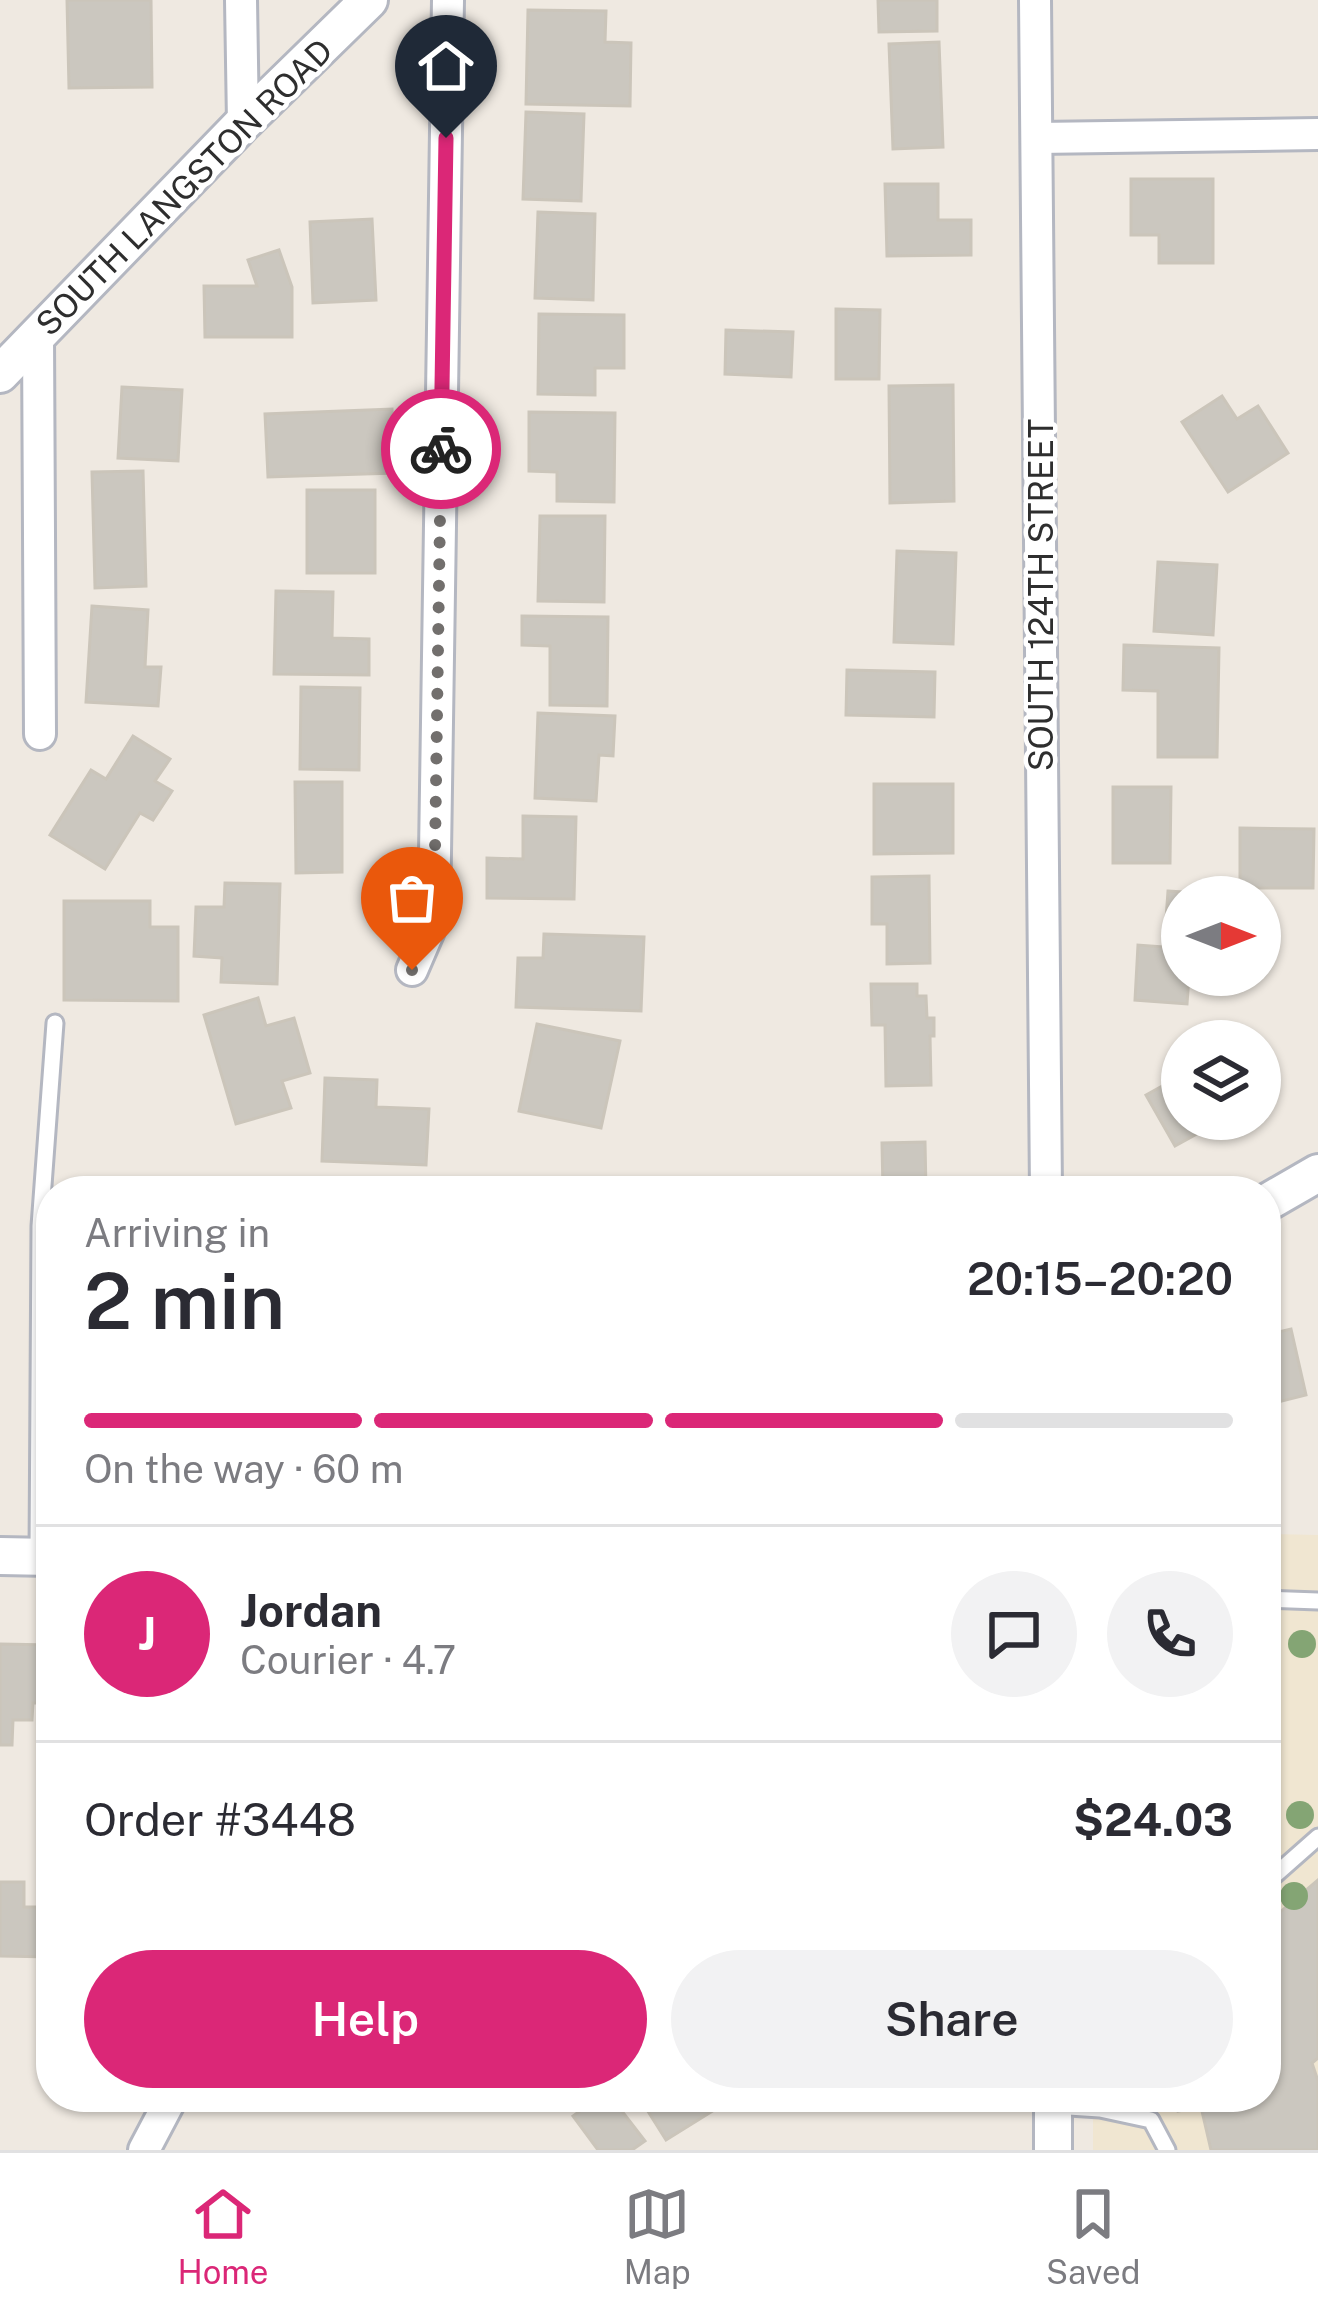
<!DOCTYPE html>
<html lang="en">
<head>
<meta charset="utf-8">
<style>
  body { margin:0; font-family:"Public Sans",sans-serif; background:#f2f2f3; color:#2b2b33; height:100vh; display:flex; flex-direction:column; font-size:45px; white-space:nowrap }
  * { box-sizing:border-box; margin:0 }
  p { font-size:39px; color:#7c7c81 }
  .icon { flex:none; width:66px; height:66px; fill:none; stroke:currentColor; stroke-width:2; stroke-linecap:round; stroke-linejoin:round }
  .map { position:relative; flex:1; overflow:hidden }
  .sheet { position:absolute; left:36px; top:1176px; width:1245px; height:936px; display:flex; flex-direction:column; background:#fff; border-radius:48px; box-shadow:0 3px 9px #0004 }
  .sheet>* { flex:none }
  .needle { width:78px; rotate:90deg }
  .controls { position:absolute; left:1161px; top:876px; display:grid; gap:24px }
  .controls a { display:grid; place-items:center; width:120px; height:120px; border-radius:50%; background:#fff; box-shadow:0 3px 9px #0004; font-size:60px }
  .pin { position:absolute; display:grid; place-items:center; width:102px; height:102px; color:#fff; margin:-123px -51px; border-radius:50% 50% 50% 0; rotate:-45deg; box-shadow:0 0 12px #0007 }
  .pin .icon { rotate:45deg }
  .courier { position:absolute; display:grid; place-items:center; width:120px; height:120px; margin:-60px; border:9px solid #db2777; border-radius:50%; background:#fff; color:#222; box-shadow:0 3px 15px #0007 }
  .head em { font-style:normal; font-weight:600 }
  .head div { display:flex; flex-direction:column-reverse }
  .head { display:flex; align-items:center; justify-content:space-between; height:204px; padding:0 48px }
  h1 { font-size:78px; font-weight:600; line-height:90px }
  .bar { display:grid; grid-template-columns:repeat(4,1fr); gap:18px 12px; align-content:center; height:144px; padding:0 48px }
  .bar i { height:15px; border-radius:9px; background:#e1e1e2 }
  .bar .current { background:#db2777 }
  .bar p { grid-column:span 4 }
  .line { display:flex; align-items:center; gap:30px; padding:0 48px; border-top:3px solid #e1e1e2 }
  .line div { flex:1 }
  .round { display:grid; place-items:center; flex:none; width:126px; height:126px; border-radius:63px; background:#f2f2f3 }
  .action { display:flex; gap:24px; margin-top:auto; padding:24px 48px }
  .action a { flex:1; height:138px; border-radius:72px; background:#db2777; color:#fff; font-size:48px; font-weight:600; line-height:138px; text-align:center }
  .action a+a { background:#f2f2f3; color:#2b2b33 }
  .dock { display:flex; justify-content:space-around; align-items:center; height:168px; border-top:3px solid #e1e1e2; background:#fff; font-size:33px; color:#7c7c81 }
  .dock a { display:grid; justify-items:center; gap:6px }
  .dock .current { color:#db2777 }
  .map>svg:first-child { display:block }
  .education { fill:#f0e6d1 }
  .building { fill:#cbc7bf; stroke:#cbc5ba; stroke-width:3 }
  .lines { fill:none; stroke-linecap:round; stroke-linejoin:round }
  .service-casing { stroke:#b4b7c1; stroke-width:21 }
  .minor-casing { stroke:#b4b7c1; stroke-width:36 }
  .tertiary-casing { stroke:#b4b7c1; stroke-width:42 }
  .service { stroke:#fff; stroke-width:15 }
  .minor { stroke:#fff; stroke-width:30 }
  .tertiary { stroke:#fff; stroke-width:36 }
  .tree { fill:#84a574 }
  .done { stroke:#726f6d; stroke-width:12; stroke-dasharray:0 21.6 }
  .route { stroke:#db2777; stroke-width:15 }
  .labels { text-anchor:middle; stroke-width:9; stroke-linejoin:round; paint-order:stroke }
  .street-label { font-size:33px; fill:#2e2e2e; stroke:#fff }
</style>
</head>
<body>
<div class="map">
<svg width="1318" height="2150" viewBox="0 0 1318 2150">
  <rect width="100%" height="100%" fill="#efe9e1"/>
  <polygon class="education" points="1266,1534 1318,1535 1318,2150 1093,2150 1093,2097 1266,2097"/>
  <g class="building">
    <polygon points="67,0 151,0 152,87 69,88"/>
    <polygon points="878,0 937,0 937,31 879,32"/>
    <polygon points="528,10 606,11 605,42 631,43 630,106 526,104"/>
    <polygon points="939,42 943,147 893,149 889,44"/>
    <polygon points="526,112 584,114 581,201 523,199"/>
    <polygon points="1131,179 1213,179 1213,263 1159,263 1159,235 1131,235"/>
    <polygon points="885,184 938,184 938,220 971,220 971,255 887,256"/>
    <polygon points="538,212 595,214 593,300 535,298"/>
    <polygon points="372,219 376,300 313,303 310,222"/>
    <polygon points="279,250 292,287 292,337 205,337 204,286 257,286 248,260"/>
    <polygon points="836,309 880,310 879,379 836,379"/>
    <polygon points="539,314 624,315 624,368 595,368 595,395 538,394"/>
    <polygon points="726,330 793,332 791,377 725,374"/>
    <polygon points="953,385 954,501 890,503 889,386"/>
    <polygon points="122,387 182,390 178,461 118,458"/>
    <polygon points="1222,396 1237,419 1258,406 1288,453 1228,492 1182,422"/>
    <polygon points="392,409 395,473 268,477 265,414"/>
    <polygon points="529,412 615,413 614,502 557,501 557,472 529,471"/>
    <polygon points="143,471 146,586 95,588 92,472"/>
    <rect x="307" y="490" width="68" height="83"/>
    <polygon points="540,516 605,516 604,602 538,601"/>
    <polygon points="897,551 956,553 953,644 894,642"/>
    <polygon points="1158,562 1217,565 1213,635 1154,631"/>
    <polygon points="276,591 333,592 332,638 369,639 369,675 274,674"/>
    <polygon points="92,606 148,610 145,667 161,667 158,706 86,702"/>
    <polygon points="522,616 608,617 607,706 550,705 550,646 522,645"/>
    <polygon points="1124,645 1219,648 1217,757 1158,757 1158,691 1123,690"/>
    <polygon points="847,670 935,672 934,717 846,715"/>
    <polygon points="301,687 360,688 359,770 300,769"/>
    <polygon points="538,713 615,716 613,756 599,755 596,801 535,798"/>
    <polygon points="133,736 170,759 155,781 172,791 153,820 140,813 105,869 50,835 91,770 106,779"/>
    <polygon points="295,782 342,782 342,872 296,873"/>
    <polygon points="874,784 953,784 953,853 874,854"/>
    <polygon points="1113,787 1171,787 1170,863 1113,863"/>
    <polygon points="523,816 576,817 574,899 487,898 487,858 523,859"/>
    <polygon points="1240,828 1314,829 1313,888 1240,888"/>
    <polygon points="929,876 930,963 887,964 887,924 872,924 872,877"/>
    <polygon points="225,883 280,884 277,984 221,982 222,958 194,956 196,907 224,907"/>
    <polygon points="1168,891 1245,896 1182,897 1182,975 1240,975 1240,979 1189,976 1187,1004 1135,1000 1138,945 1164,947"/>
    <polygon points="64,901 150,901 150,927 178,927 178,1001 64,1000"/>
    <polygon points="544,934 644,937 641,1011 516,1007 518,958 543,958"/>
    <polygon points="871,984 917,984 917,996 926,996 927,1018 934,1018 934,1036 930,1036 931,1085 886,1086 885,1025 872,1025"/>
    <polygon points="258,998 266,1026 294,1018 310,1073 282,1081 291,1108 236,1124 204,1015"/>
    <polygon points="537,1024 620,1041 601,1128 519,1111"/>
    <polygon points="1182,1075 1182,1119 1224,1119 1175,1146 1146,1095"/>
    <polygon points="325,1078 377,1080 376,1107 429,1109 426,1165 322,1161"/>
    <polygon points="925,1142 926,1191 883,1191 882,1143"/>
    <polygon points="1291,1329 1306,1395 1266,1405 1266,1335"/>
    <polygon points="0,1644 51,1645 51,1703 33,1703 32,1720 13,1720 12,1745 0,1745"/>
    <polygon points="1318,1880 1318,2058 1312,2063 1318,2081 1318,2150 1211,2150 1201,2107 1178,2111 1175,2097 1266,2097 1266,1924"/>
    <polygon points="0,1882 24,1882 24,1907 51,1907 51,1957 0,1956"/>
    <polygon points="599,2097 611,2097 645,2141 632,2150 598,2150 573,2116"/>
    <polygon points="639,2097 735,2097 666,2140"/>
  </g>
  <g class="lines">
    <g class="service-casing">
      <g id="service">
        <polyline points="38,1554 40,1226 55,1023"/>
        <polyline points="1266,1599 1318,1601"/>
        <polyline points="1266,1883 1318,1837"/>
        <polyline points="1053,2106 1100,2109 1151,2120 1167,2150"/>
      </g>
    </g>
    <g class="minor-casing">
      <g id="minor">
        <polyline points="241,0 243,123"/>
        <polyline points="1035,0 1046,1191"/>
        <polyline points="1037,138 1318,134"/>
        <polyline points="38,335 40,734"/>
        <polyline points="412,970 434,919 448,0"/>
        <polyline points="144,2150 172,2097"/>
      </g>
    </g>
    <g class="tertiary-casing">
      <g id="tertiary">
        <polyline points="0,374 243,123 369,0"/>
        <polyline points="1266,1203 1318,1173"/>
        <polyline points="0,1556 51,1557"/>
        <polyline points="1053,2097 1053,2150"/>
      </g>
    </g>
    <use href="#service" class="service"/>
    <use href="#minor" class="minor"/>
    <use href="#tertiary" class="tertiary"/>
  </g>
  <g class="tree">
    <circle cx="1302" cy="1644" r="14"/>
    <circle cx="1300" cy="1815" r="14"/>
    <circle cx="1294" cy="1896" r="14"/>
  </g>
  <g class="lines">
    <polyline class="done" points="412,970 434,919 441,449"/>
    <polyline class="route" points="441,449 446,138"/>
  </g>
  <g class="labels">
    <g class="street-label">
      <text transform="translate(184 187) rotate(-45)" y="12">SOUTH LANGSTON ROAD</text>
      <text transform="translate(1041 595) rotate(-90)" y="12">SOUTH 124TH STREET</text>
    </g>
  </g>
</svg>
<div class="controls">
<a><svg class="needle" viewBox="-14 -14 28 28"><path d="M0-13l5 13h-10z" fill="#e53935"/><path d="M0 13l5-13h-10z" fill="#7c7c81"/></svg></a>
<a><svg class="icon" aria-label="layers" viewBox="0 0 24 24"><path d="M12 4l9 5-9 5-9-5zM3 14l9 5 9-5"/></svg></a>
</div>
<div class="pin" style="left:412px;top:970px;background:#ea580c"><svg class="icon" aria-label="bag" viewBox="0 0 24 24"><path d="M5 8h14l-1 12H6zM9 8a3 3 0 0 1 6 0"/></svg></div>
<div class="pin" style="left:446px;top:138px;background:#1f2937"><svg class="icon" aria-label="home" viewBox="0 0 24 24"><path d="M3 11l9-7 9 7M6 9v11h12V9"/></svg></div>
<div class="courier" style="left:441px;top:449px"><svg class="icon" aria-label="bike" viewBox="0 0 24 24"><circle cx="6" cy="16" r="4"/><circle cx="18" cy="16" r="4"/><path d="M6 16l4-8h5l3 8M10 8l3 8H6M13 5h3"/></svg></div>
<section class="sheet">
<div class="head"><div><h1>2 min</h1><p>Arriving in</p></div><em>20:15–20:20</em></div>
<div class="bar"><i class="current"></i><i class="current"></i><i class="current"></i><i></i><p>On the way · 60 m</p></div>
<div class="line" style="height:216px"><b class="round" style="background:#db2777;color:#fff">J</b><div><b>Jordan</b><p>Courier · 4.7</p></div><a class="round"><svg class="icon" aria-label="chat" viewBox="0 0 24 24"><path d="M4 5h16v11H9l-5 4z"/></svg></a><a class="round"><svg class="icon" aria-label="phone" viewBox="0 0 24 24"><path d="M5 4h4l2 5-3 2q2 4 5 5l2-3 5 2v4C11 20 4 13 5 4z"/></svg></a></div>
<div class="line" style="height:156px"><div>Order #3448</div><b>$24.03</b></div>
<div class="action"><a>Help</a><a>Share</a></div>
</section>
</div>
<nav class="dock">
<a class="current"><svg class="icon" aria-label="home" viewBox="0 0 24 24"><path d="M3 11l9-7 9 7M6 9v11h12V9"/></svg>Home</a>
<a><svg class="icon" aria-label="map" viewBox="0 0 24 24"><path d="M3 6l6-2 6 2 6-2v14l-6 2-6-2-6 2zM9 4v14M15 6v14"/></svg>Map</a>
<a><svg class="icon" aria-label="saved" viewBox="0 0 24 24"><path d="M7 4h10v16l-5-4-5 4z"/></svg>Saved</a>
</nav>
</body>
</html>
